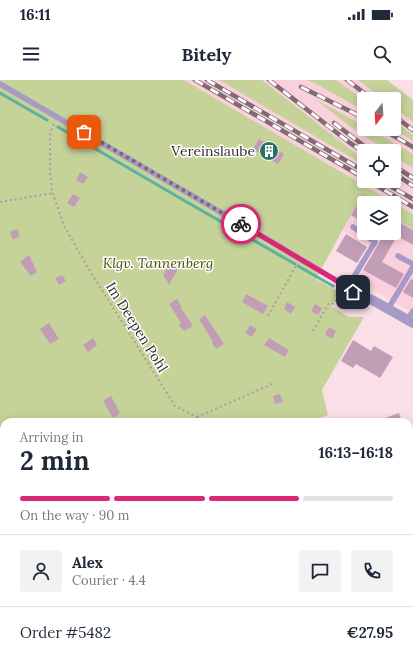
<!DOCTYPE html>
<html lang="en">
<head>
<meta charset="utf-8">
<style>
  body { margin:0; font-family:Lora,serif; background:#f2f2f3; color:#1f2937; height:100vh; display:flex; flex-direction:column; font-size:15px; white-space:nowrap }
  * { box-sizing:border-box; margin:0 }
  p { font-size:13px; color:#747a83 }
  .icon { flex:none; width:22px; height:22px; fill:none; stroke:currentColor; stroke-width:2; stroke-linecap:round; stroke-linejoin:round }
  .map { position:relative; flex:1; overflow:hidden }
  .details { position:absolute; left:0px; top:338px; width:413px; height:248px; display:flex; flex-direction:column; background:#fff; border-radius:12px 12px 0 0; box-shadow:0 2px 10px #0003 }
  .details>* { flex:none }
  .needle { width:26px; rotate:197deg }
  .fabs { position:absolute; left:357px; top:12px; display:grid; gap:8px }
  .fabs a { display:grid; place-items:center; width:44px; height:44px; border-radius:4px; background:#fff; box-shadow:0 2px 10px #0003; font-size:20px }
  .pin { position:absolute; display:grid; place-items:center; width:34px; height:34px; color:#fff; margin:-17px; border-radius:8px; box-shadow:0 2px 6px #0006 }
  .courier { position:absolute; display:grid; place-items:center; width:40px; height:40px; margin:-20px; border:3px solid #db2777; border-radius:50%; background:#fff; color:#222; box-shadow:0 1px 5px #0007 }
  .head em { font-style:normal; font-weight:700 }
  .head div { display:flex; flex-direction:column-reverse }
  .head { display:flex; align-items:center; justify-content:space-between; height:68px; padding:0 20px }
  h1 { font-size:26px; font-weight:700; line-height:30px }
  .bar { display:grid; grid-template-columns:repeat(4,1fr); gap:6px 4px; align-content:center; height:48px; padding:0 20px }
  .bar i { height:5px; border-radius:3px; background:#e0e1e3 }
  .bar .current { background:#db2777 }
  .bar p { grid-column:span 4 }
  .line { display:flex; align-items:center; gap:10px; padding:0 20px; border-top:1px solid #e0e1e3 }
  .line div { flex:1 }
  .round { display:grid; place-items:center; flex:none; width:42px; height:42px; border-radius:4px; background:#f2f2f3 }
  .status { display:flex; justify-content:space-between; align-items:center; height:28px; padding:0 20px; background:#fff; direction:ltr }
  .status svg { height:11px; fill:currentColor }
  header { display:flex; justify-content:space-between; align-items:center; height:52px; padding:0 20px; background:#fff; font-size:18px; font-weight:700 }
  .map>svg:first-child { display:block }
  .built { fill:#fbd0dd; fill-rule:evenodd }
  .green { fill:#c5d399 }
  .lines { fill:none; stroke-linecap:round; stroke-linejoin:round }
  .stream { stroke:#5cb1a0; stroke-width:3 }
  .building { fill:#c29eb6 }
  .path { stroke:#b099a0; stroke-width:2; stroke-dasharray:2 3; stroke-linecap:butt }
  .service { stroke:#a89ac7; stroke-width:5.5 }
  .minor { stroke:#a89ac7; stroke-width:10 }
  .rail-casing { stroke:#7f6b71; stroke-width:4.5 }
  .rail { stroke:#fff; stroke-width:3; stroke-dasharray:9; stroke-linecap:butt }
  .done { stroke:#7d686e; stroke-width:4; stroke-dasharray:0 7.2 }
  .route { stroke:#db2777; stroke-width:5 }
  .labels { text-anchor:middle; stroke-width:3; stroke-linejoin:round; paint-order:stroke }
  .poi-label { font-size:14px; fill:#39282d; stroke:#fff; text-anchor:end }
  .park-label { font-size:14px; font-style:italic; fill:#465207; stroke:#fff }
  .street-label { font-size:14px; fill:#39282d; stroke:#fff }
</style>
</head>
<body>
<div class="status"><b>16:11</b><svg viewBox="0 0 49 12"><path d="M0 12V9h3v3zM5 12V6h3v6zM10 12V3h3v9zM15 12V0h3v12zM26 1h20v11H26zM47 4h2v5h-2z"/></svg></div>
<header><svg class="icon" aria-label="menu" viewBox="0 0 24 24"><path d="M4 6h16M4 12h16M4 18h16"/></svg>Bitely<svg class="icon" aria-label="search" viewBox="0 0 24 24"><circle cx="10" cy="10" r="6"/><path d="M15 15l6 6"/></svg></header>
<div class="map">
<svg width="413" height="586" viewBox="0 0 413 586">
  <rect width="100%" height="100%" fill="#fadfe7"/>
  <g class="built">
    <path d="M184,0h174l25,19h-19v30h30v-22l19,15v92zM364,71h30v30h-30z"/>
    <polygon points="360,118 368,123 364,123 364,153 394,153 394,138 413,149 413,233 357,200 375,169 342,150"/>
  </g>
  <g class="green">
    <polygon points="0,0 184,0 394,123 368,123 360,118 316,199 339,212 331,226 349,237 364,237 322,310 328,335 307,342 4,342 4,437 0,440"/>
    <polygon points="219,0 262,0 364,80 364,85"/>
    <polygon points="306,0 336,0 364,20 364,31 315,3"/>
    <polygon points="358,0 387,0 413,20 413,42 394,27 394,19 383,19"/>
    <polygon points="315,19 364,46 364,49 369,49 413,74 413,88 394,76 394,71 387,71 348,45"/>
    <polygon points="394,41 413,55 413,61 393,49"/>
    <polygon points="394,123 413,134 413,149 394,138"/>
  </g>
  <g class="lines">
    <g class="stream">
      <polyline points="0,13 47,40"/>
      <polyline points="58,47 185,121 295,184"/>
      <polyline points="298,186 333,206"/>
    </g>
  </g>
  <g class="building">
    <polygon points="259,59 284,74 278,84 253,69"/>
    <polygon points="80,92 88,97 83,104 76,100"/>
    <polygon points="364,113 364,143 351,135"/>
    <polygon points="73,114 80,118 74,127 67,123"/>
    <polygon points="394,139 413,150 413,165 397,156 382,182 404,194 396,208 363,190 385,153 394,153"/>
    <polygon points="17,149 20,156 13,160 10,152"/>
    <polygon points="346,154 367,167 357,183 336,171"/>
    <polygon points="29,175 37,192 31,196 20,182"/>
    <polygon points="184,179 178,189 169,205 163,194 166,192 164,192 169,184 174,186"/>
    <polygon points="62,195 66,201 59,205 55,198"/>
    <polygon points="411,199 413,200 413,218 403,212"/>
    <polygon points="246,214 268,226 263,234 242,222"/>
    <polygon points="177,219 182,227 181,228 193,246 184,251 179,245 181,243 169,224"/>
    <polygon points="287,222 295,227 291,234 284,229"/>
    <polygon points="315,224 322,228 318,235 311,231"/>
    <polygon points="205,235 224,264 216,269 212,263 213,262 199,239"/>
    <polygon points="49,243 59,259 50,264 40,249"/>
    <polygon points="250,245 257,249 252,257 245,253"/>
    <polygon points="329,247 336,251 332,259 325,254"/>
    <polygon points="93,258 97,265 88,272 83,265"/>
    <polygon points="269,258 289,270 285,277 264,265"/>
    <polygon points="353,260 371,271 374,266 393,277 380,298 356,284 353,288 341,281"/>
    <polygon points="280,314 283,322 275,324 273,316"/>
    <polygon points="111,316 120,333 113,338 103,321"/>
    <polygon points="399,333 402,342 377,342 377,341"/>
  </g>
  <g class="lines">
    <g class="path">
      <polyline points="54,44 50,53 50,91 52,111 64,146 90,191 175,326 197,337 199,342"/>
      <polyline points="0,122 53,113"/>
      <polyline points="268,236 297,184"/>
      <polyline points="313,251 329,223 334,224 340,212"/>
      <polyline points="197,337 272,304"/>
    </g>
    <g class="service">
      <polyline points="0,4 255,152 344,205 353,212"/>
      <polyline points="353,147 375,162 352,200 353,212"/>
      <polyline points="398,176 413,184"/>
      <polyline points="388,229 413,187"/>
      <polyline points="407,240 413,231"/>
      <polyline points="0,416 4,422"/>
    </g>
    <g class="minor">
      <polyline points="353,212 374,221 413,243"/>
      <polyline points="409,384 413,383"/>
      <polyline points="0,560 4,558"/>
      <polyline points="94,582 96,586"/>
      <polyline points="316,582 318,586"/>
    </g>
    <g class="rail-casing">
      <g id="rail">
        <polyline points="195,0 364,98"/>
        <polyline points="207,0 364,91"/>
        <polyline points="269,0 350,63 364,72"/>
        <polyline points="347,0 372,19"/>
        <polyline points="301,7 364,38"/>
        <polyline points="394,36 413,50"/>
        <polyline points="334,43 371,71"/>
        <polyline points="382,49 413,67"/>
        <polyline points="394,86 413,98"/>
        <polyline points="394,93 413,106"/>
        <polyline points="369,101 413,127"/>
        <polyline points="381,101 413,119"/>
      </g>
    </g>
    <use href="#rail" class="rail"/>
  </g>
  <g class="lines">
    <polyline class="done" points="84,52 241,144"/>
    <polyline class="route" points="241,144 344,205 353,212"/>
  </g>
  <defs>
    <g id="building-disc" transform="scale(1)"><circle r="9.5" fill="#2b7063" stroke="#fff"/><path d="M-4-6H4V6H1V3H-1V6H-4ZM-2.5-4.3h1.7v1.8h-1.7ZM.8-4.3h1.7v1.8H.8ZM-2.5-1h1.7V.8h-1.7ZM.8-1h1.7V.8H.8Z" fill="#fff"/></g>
  </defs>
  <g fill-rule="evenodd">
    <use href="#building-disc" x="269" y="71"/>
  </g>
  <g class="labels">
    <g class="poi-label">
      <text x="255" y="76">Vereinslaube</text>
    </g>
    <g class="park-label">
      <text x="158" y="188">Klgv. Tannenberg</text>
    </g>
    <g class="street-label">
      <text transform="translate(137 247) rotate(58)" y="5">Im Deepen Pohl</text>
    </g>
  </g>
</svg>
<div class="fabs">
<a><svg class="needle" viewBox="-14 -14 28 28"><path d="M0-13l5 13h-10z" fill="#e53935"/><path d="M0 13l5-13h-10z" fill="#747a83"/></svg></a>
<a><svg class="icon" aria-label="locate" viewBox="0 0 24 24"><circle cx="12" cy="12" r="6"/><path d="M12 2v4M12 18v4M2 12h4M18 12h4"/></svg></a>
<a><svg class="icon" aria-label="layers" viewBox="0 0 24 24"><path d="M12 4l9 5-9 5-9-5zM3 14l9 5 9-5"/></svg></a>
</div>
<div class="pin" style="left:84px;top:52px;background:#ea580c"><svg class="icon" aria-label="bag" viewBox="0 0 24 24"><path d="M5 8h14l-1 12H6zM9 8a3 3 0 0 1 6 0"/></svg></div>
<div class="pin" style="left:353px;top:212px;background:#1f2937"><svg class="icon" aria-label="home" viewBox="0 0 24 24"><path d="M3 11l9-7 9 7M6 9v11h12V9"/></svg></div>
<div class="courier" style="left:241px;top:144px"><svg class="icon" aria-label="bike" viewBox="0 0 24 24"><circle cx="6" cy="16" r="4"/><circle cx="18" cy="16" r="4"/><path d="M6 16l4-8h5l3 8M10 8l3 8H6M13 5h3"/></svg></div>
<section class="details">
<div class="head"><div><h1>2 min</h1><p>Arriving in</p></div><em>16:13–16:18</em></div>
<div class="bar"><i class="current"></i><i class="current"></i><i class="current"></i><i></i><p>On the way · 90 m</p></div>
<div class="line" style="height:72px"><a class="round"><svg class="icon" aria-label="person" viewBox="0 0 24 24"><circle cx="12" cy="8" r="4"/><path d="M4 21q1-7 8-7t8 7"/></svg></a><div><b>Alex</b><p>Courier · 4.4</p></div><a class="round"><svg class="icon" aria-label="chat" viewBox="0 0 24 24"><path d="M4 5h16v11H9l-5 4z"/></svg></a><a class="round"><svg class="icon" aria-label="phone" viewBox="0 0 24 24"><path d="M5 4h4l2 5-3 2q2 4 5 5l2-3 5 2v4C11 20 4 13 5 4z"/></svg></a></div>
<div class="line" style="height:52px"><div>Order #5482</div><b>€27.95</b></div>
</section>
</div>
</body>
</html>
